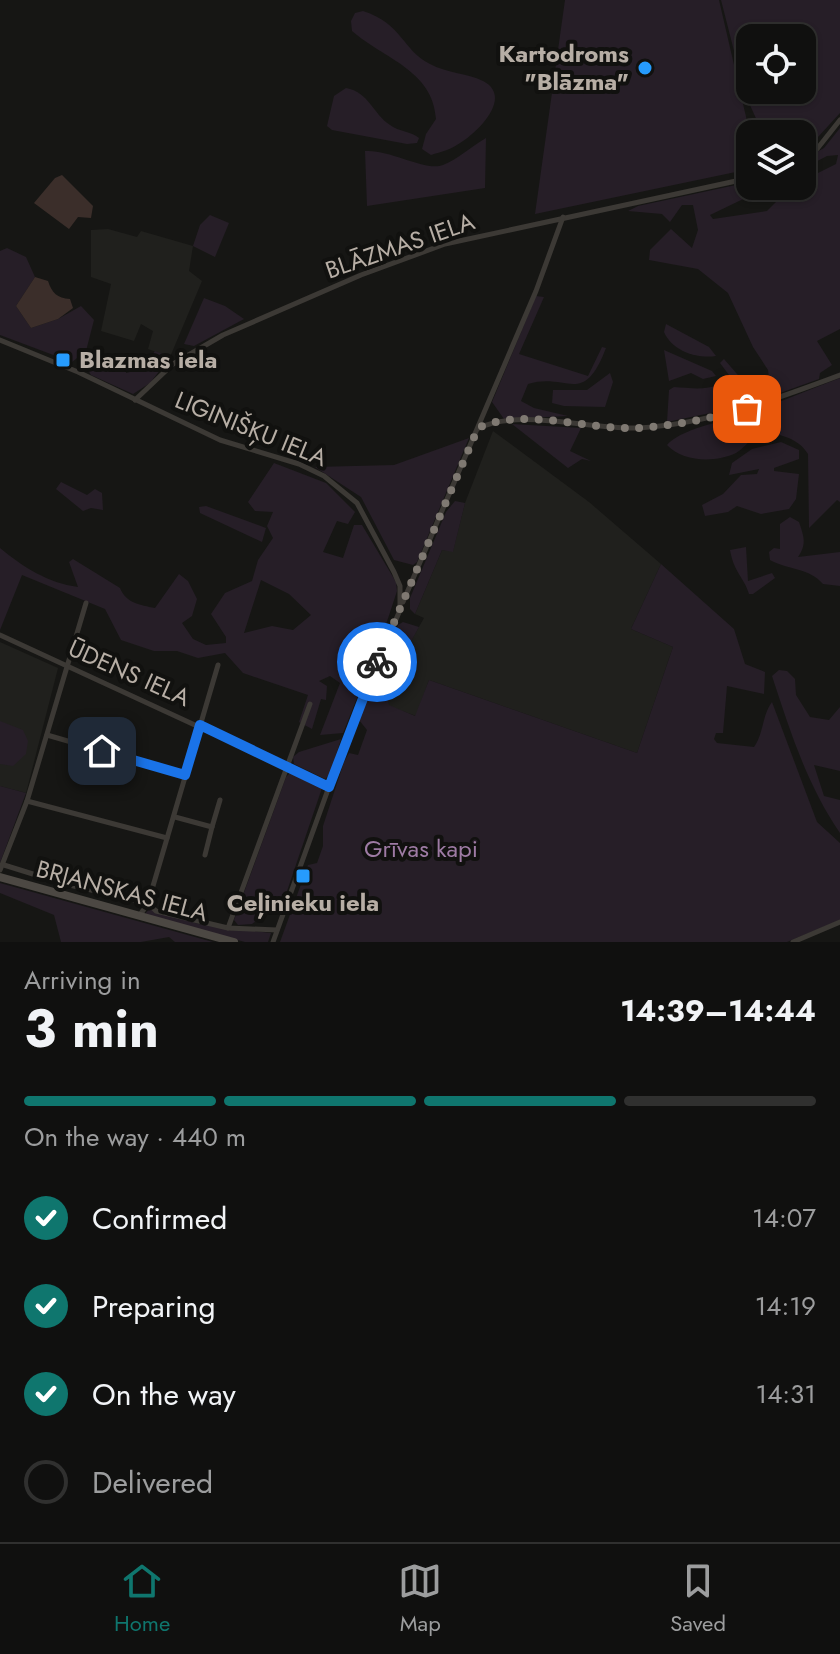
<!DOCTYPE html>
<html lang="en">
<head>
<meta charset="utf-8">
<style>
  body { margin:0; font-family:Jost,sans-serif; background:#1e1e1d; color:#f1f3f6; height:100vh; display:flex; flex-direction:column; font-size:30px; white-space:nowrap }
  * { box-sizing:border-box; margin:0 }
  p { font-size:26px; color:#9c9d9e }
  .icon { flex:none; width:44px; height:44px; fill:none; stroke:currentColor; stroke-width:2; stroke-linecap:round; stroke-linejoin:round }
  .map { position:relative; height:942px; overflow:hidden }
  .drawer { display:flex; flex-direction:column; background:#10100f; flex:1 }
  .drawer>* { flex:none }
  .fabs { position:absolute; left:736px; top:24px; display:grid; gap:16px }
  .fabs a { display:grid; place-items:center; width:80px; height:80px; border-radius:16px; background:#10100f; box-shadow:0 2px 6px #0004,0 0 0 2px #30302f; font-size:40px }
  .pin { position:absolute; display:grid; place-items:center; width:68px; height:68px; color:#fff; margin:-34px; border-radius:16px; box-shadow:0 4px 12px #0006 }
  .courier { position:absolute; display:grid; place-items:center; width:80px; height:80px; margin:-40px; border:6px solid #1a73e8; border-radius:50%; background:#fff; color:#222; box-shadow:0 2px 10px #0007 }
  .headline em { font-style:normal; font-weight:700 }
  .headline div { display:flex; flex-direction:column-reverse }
  .headline { display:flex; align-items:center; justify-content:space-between; height:136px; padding:0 24px }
  h1 { font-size:52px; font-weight:700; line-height:60px }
  .bar { display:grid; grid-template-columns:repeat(4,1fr); gap:12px 8px; align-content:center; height:96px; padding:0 24px }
  .bar i { height:10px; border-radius:6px; background:#30302f }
  .bar .current { background:#0f766e }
  .bar p { grid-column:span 4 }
  ol { padding:0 24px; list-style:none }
  li { display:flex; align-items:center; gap:24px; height:88px }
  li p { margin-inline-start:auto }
  li .icon { padding:8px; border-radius:50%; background:#0f766e; color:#fff; stroke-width:4 }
  li:last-child { color:#9c9d9e }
  li i { width:44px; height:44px; border:4px solid #30302f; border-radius:50% }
  .tabs { display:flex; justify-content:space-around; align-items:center; height:112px; border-top:2px solid #30302f; background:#10100f; font-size:22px; color:#9c9d9e }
  .tabs a { display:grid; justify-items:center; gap:4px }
  .tabs .current { color:#0f766e }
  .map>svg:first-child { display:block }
  .built { fill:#20201d }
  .green { fill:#261e27; fill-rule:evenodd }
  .water { fill:#3b2e2a }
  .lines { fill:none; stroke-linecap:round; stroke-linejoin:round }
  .street { stroke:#3c3935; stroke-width:5 }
  .secondary { stroke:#4c4843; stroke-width:8 }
  .done { stroke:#7f7972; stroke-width:8; stroke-dasharray:0 14.4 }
  .route { stroke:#1a73e8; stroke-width:10 }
  .poi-dot { fill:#269bfd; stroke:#11110f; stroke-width:3 }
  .labels { text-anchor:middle; stroke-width:8; stroke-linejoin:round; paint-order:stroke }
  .poi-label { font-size:24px; font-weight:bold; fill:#b7aea5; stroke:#11110f; text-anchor:end }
  .street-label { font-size:24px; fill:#b7aea5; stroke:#11110f }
  .park-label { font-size:24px; fill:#9e7ba4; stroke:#11110f }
</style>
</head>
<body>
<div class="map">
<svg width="840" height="942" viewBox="0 0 840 942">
  <rect width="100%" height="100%" fill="#161614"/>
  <g class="built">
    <polygon points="108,229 137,237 141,231 193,246 189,271 202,281 170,357 148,349 153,331 141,324 134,341 101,331 111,284 91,277 91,230"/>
    <polygon points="493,431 589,502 661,564 631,629 673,647 637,753 429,680 416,716 389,706 387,683 424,618 415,614 442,550 453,551 465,503"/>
    <polygon points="0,642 58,668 26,793 0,786"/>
  </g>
  <g class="green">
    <polygon points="565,0 719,0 750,134 750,169 535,214"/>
    <path d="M721,0h119v113l-33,36 -5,2v-17h-39l-18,-40zM802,38v52h-52v-52z"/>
    <path d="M363,11c40,13 39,39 67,53 16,9 37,9 53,17 31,16 -6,52 -23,62 -8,6 -19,9 -29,12l-9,-6 4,-15 10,-15c-3,-49 -52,-60 -84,-88l-1,-10 4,-8z"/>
    <path d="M346,88c23,4 27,26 44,37 9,7 21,6 29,13l-2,5 -10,1 -75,-14 -5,-4 7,-30z"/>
    <path d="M840,128v201l-23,12 15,24 -12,8 -1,6 -75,27 -77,16 2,-32 5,-3c19,1 44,6 55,-12l-9,-12 4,-4 20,23 15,6 11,-4 -2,-14 -15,-23 -25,-54 -30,-24 -49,-9 1,-10 21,-21 21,19 6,-18 -5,-25h-11l-12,17 -8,-8 -34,-3 10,-5 112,-24v4h20l-60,29 3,4 54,-8 21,-21 14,-4v-5l34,-17 2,-9 -11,1 -25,13v-9l22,-12z"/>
    <path d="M486,138l-1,50 -118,18 -2,-55c25,-2 61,21 78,14 15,-6 29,-19 43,-27z"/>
    <polygon points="210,215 229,223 215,257 193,246 200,225"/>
    <polygon points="7,248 26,257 35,277 16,306 31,328 58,319 81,306 94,320 86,351 72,362 0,335 0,251"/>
    <path d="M536,296l8,1 -25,57 69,22 14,-29 4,1c-23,60 -38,24 -78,36l-7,17 13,7 34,8 -64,3 -12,-17z"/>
    <polygon points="204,298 225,306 244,319 194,346 184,344"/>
    <path d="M666,324l43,23 7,9c-19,3 -44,-5 -52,-24z"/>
    <polygon points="664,350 712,371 716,376 703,379 691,373 669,381"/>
    <polygon points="155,351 170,357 150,383 133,394 91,375 88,370 105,364 126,363 126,373 142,369"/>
    <polygon points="610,373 613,382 605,407 564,406 552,403 553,390 587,390"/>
    <path d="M840,378v124l-3,-2 -28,28 -1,-74c-12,-20 -34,-18 -53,-28l1,9c-6,5 -13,14 -20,18 -21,10 -53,9 -69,-8 12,-15 55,-24 74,-29 33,-11 66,-26 99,-38z"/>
    <polygon points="512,424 581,428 570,451 591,461 582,459 568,468"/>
    <polygon points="469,438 417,562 413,565 394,560 361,497 315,467 394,465"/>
    <polygon points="781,442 799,450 799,459 774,468 774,471 799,474 796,499 789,509 761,514 737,506 728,512 705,516 702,505 723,494 741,475 757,474 759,469 729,475 732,463 752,449"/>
    <path d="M274,463l52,20 29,29 -7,12 -11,-3 -14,31 20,6 11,-33h8l34,57 1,9 -20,61 -12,7 4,9 -26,65 -23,2 20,-52 -10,-7 -11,5 8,5 -1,14 -5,-1 -9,30 -13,-7 9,-27 -65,-22 -18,-20 -27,5 -21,-7h-23l-33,-11 -16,-31 -83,-34 -22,55v-82c23,19 48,35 78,39l-9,-25 4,-3 47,29c6,15 20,17 35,20l24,-34 9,7 9,18 -5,17 -10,7 11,16 13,6 20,-2v-6l-15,-23 14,-21 27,-12 6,-21 15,-22 -6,-12 6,-14 -18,-1 -7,-9zM261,580l28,14 22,21 -18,15 -21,-4 -28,7z"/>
    <polygon points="61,482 87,495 95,489 102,493 103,510 91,508 83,511 56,489"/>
    <polygon points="455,501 465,503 453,552 442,550 415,614 410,609 410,598 446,512"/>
    <polygon points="206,506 266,528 262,542 200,513 199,507"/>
    <path d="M790,517l9,5c5,15 8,22 -1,35l42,-5v34l-17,-2c-13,-16 -35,-14 -53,-24l-1,-8 5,-4 6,1v-25z"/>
    <path d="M746,547l2,34 24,-8 3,5 -22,16h-4c-5,-17 -15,-21 -19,-44z"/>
    <path d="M661,564l73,65 11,35 20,8 -1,22 -37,-8 -4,47h-7l-2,6 3,4 37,4c10,-14 8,-32 18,-45l45,120 23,21v77l-53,22h-507l28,-77 9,-2 6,-17v-20l21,-64 5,-9 9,2 9,-25 -8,-10 13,-38 15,1 2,22 26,11 14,-36 208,73 36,-106 -42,-18z"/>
    <polygon points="403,622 419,627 390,679 379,675 398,625"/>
    <path d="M779,670l8,1 8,8 1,16 14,22 19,3 11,-13v64l-26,-6 10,31 16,4v33c-33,-48 -50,-102 -68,-157z"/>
    <polygon points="0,721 23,730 28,741 26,754 13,766 0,764"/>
    <polygon points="341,739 330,774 325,779 294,764 293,757 299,752"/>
    <polygon points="291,772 322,788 284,900 252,924 238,925 234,920 286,777"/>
    <polygon points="0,786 26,793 0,863"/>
    <polygon points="0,883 213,942 175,942 169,937 141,942 61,942 54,915 0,893"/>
    <polygon points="149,909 199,924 271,933 268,942 245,942 152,917 145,914"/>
  </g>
  <g class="water">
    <polygon points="62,175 93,206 91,218 78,217 69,229 34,203 55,178"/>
    <path d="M35,277l13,4c4,12 9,17 22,18l3,9 -15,11 -27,9 -15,-22z"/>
  </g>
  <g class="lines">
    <g class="street">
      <polyline points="802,159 817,149 840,120"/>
      <polyline points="0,340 78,372 220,440 299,464 324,476 357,503 394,572 400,586 400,610 348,734 273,942"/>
      <polyline points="135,400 173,364 223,335 361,275 445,244 750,178"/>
      <path d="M479,428c41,-20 112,2 159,0 70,-4 136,-28 202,-53"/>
      <polyline points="403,602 536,291 563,217"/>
      <polyline points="0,635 329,787"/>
      <polyline points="47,735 185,775"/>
      <polyline points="27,801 167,838"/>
      <polyline points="175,817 212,827 205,855"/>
      <polyline points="212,827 220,800"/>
      <polyline points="4,865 65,884 148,903 156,911 228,928 277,930"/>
      <polyline points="0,870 27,801 86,603"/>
      <polyline points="140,915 148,903 218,665"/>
      <polyline points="228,928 310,704"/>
      <polyline points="793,942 840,922"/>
    </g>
    <polyline class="secondary" points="0,877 234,942"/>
  </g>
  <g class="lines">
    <path class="done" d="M377,662l101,-234c44,-21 111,2 159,0 37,-2 74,-10 110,-19"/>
    <polyline class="route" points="102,751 185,775 200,725 329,787 377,662"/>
  </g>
  <g class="poi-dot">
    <circle cx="645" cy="68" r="8"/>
    <rect x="55" y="352" width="16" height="16" rx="4"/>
    <rect x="295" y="868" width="16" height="16" rx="4"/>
  </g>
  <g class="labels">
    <g class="poi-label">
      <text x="629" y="62">Kartodroms<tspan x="629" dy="28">"Blāzma"</tspan></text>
      <text x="79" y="368" text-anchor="start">Blazmas iela</text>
      <text x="303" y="911" text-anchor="middle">Ceļinieku iela</text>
    </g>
    <g class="street-label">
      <text transform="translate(400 246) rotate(-19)" y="8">BLĀZMAS IELA</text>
      <text transform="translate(251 429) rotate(22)" y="8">LIGINIŠĶU IELA</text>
      <text transform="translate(129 673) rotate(24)" y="8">ŪDENS IELA</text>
      <text transform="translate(122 891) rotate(15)" y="8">BRJANSKAS IELA</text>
    </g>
    <g class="park-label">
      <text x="421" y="857">Grīvas kapi</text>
    </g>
  </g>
</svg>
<div class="fabs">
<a><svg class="icon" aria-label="locate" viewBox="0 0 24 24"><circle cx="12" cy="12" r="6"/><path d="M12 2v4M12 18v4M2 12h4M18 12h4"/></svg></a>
<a><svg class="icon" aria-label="layers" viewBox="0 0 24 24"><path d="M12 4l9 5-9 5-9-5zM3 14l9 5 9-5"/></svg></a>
</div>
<div class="pin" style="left:747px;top:409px;background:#ea580c"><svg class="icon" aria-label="bag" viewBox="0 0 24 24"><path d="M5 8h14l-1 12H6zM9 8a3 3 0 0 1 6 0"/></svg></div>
<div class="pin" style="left:102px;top:751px;background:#1f2937"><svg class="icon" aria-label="home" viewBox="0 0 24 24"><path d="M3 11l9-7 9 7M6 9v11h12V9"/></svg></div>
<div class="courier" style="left:377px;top:662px"><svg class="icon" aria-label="bike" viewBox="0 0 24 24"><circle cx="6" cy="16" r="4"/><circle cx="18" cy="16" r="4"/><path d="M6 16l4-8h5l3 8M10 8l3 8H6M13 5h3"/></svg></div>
</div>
<section class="drawer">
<div class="headline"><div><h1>3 min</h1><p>Arriving in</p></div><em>14:39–14:44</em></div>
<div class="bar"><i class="current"></i><i class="current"></i><i class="current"></i><i></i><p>On the way · 440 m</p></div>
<ol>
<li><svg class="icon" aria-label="check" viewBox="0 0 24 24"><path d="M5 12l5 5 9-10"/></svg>Confirmed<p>14:07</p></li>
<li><svg class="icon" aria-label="check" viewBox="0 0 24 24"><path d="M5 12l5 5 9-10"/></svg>Preparing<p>14:19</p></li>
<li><svg class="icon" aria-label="check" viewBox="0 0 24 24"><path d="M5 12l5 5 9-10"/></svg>On the way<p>14:31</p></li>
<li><i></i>Delivered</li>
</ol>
</section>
<nav class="tabs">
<a class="current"><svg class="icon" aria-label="home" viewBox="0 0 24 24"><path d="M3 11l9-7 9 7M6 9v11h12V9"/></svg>Home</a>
<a><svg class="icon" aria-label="map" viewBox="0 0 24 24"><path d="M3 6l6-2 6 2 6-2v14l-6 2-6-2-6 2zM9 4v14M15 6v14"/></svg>Map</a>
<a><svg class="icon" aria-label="saved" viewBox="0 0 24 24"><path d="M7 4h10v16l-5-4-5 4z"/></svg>Saved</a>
</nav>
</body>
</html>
